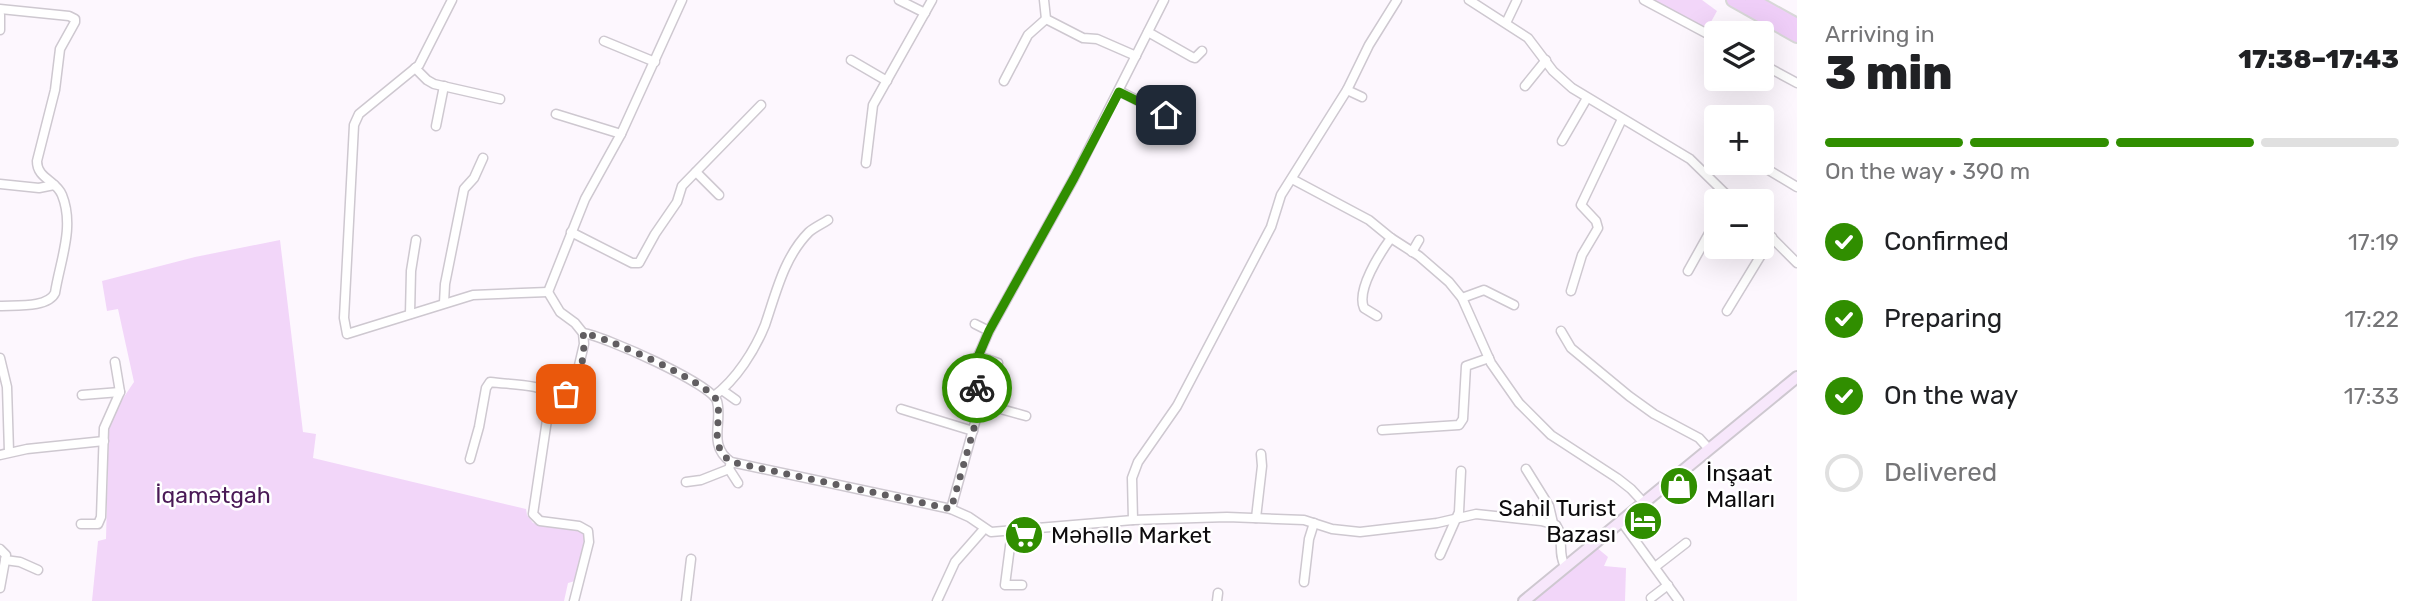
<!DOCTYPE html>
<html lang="en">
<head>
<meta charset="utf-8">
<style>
  body { margin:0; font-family:Rubik,sans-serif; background:#f2f2f2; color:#202124; height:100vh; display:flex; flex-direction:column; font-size:26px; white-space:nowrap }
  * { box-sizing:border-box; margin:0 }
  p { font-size:23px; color:#757577 }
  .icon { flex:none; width:38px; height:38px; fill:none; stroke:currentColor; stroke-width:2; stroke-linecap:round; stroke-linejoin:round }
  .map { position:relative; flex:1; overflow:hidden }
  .drawer { display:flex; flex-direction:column; background:#fff; width:630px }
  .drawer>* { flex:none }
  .fabs { position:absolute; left:1704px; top:21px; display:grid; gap:14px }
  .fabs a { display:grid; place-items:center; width:70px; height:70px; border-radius:7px; background:#fff; box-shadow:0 7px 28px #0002; font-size:35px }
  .pin { position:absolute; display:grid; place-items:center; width:60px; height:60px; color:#fff; margin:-30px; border-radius:14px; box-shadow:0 4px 10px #0006 }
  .courier { position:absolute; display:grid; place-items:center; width:70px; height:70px; margin:-35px; border:5px solid #308e00; border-radius:50%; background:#fff; color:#222; box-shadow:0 2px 9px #0007 }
  .head em { font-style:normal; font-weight:800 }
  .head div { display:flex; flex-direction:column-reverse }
  .head { display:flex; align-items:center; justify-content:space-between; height:119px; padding:0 28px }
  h1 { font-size:46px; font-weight:800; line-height:52px }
  .bar { display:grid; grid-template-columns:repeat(4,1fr); gap:10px 7px; align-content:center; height:84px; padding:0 28px }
  .bar i { height:9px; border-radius:5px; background:#e0e0e0 }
  .bar .current { background:#308e00 }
  .bar p { grid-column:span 4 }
  ol { padding:0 28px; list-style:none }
  li { display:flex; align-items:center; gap:21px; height:77px }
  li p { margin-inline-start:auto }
  li .icon { padding:7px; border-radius:50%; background:#308e00; color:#fff; stroke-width:4 }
  li:last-child { color:#757577 }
  li i { width:38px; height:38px; border:4px solid #e0e0e0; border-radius:50% }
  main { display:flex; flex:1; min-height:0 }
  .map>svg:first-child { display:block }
  .green { fill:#f2d6f9 }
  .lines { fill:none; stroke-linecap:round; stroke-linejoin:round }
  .street-casing { stroke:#cec8d0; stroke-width:11 }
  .secondary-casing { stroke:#cec8d0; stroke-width:14 }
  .primary-casing { stroke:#d8d8d8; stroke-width:16 }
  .street { stroke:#fff; stroke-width:8 }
  .secondary { stroke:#f7e7fb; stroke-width:10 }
  .primary { stroke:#efcef8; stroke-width:12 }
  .done { stroke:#615e61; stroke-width:7; stroke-dasharray:0 12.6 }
  .route { stroke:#308e00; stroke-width:9 }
  .labels { text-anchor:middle; stroke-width:5; stroke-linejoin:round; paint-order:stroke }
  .poi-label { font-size:23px; fill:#0d0b0d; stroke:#fff; text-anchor:start }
  .park-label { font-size:23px; fill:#4a1956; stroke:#fff }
</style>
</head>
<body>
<main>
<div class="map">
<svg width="1797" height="601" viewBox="0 0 1797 601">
  <rect width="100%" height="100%" fill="#fdf7fe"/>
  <g class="green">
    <polygon points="1650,0 1702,0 1717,11 1706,31"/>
    <polygon points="280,240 303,432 316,434 313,458 526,509 527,515 533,523 584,531 586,535 575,581 568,583 564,601 92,601 98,541 106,539 109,419 134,382 118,309 107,311 102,281 195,257"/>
    <polygon points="1596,547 1608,557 1604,566 1626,568 1625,601 1529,601"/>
  </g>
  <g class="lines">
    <g class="street-casing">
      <g id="street">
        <polyline points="452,0 419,65 359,114 354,125 344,318 347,334 473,295 548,292"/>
        <polyline points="899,0 925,13"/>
        <polyline points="1044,0 1046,19 1083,38 1097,39 1136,56"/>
        <polyline points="1469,0 1528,38 1553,71 1572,88 1690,159 1733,201"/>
        <polyline points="1644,0 1717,39"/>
        <path d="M0,9l69,7 6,3v3l-15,27 -5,41 -18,71c0,18 19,19 25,34 13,32 -2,66 -7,98 -7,15 -40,12 -55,13"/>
        <polyline points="0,15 0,30"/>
        <polyline points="1506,23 1517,0"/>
        <polyline points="1148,32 1192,57 1195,58 1202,51"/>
        <polyline points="604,41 655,62"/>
        <polyline points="851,60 887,81"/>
        <polyline points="1762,64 1797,83"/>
        <polyline points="415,68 427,80 434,84 500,99"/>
        <polyline points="1004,81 1028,35 1046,19"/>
        <polyline points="1525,86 1546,60"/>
        <polyline points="1347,90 1362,97"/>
        <polyline points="1119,91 1166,115"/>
        <polyline points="556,114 621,134"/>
        <polyline points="436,126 444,86"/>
        <polyline points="1562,141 1587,98"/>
        <polyline points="866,163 873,105 932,0"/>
        <polyline points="1762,166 1797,187"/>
        <polyline points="696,172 719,195"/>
        <polyline points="1292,179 1369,220 1391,238 1419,256 1449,282 1462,298 1491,363 1519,403 1551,435 1617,478 1631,489 1644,503"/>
        <polyline points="0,184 39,188 54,185"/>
        <polyline points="1762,228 1797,263"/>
        <polyline points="571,232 632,263 639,263 655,234 677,202 682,186 761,105"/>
        <polyline points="1412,252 1419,240"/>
        <polyline points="1688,271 1717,219"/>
        <polyline points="1571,291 1582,255 1598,228 1596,221 1581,205 1622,119"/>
        <polyline points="548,292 560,312 575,323 583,333 584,344 574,387 554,400 548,413 533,514 540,521 579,526 588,531 589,542 574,601"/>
        <polyline points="548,292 585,199 621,134 682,0"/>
        <polyline points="1462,298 1484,290 1514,305"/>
        <polyline points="444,303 445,284 464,189 474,178 483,158"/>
        <polyline points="1727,311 1772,237"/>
        <polyline points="410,314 411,271 416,240"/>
        <path d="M1377,316l-13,-8c-8,-18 16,-55 27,-70"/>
        <polyline points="975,324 989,331"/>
        <polyline points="1561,331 1571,348 1629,396 1654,414 1699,438 1709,449"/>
        <path d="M583,333c21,3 129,51 134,68 6,21 -10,44 14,61l220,47 18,8 22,15 142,-12 94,-3 77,3 28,9 28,3 77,-9 39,-9 65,7 15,4c9,13 1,28 9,41"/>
        <polyline points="978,356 998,363"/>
        <polyline points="0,358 7,387 9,452"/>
        <polyline points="722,390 736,400"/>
        <polyline points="570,391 574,411 589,413"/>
        <polyline points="82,395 120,392"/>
        <path d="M714,396c22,-16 41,-46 51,-71 11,-32 19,-68 44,-93 6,-5 13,-8 19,-12"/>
        <polyline points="979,403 1026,416"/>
        <polyline points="901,409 973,431"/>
        <polyline points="1382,430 1459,425 1463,419 1466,366 1489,358"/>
        <polyline points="0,455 27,449 104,441"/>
        <path d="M470,459l9,-32 7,-39 4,-6c22,3 50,1 68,15"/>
        <polyline points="729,469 738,483"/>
        <polyline points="1526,469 1549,506 1553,523"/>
        <polyline points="686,482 701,480 729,469 731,462"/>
        <polyline points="951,509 979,408 974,371 976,361 989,331 1074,178 1164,0"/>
        <polyline points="1256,518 1262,466 1261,454"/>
        <polyline points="1133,520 1132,478 1138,462 1177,406 1271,227 1281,195 1347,90 1369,45 1397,0"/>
        <polyline points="1621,521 1679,601"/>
        <polyline points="81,524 98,524 101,517 104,428 120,392 115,362"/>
        <polyline points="1012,531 1005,585 1022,585"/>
        <polyline points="0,549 6,555 0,588"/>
        <polyline points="1440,555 1459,512 1461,471"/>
        <polyline points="5,560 20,562 38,570"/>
        <polyline points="1655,567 1686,543"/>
        <polyline points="1304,582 1309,539 1314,523"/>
        <polyline points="1651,598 1668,585"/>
        <polyline points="686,601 691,559"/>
        <polyline points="937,601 955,562 984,529"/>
        <polyline points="1217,601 1218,593"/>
      </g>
    </g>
    <g class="secondary-casing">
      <polyline id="secondary" points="1524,601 1797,377"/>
    </g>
    <g class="primary-casing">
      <g id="primary">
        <polyline points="1733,0 1797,36"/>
        <polyline points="1752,0 1797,25"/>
      </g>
    </g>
    <use href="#street" class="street"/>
    <use href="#secondary" class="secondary"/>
    <use href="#primary" class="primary"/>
  </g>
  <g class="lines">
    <path class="done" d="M566,394c15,-11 20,-44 17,-61 21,3 129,51 134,68 6,22 -10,43 14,61l220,47 27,-95 -1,-26"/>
    <polyline class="route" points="977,388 974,366 989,331 1074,178 1119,92 1166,115"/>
  </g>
  <defs>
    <g id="shop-disc" transform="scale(2.0125)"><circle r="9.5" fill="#308e00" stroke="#fff"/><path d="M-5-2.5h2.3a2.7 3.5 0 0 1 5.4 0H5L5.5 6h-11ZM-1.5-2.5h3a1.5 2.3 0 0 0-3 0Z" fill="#fff"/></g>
    <g id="hotel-disc" transform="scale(2.0125)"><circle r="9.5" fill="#308e00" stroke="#fff"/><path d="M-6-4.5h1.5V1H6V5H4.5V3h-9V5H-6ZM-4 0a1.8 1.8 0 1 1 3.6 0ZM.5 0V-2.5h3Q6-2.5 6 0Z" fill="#fff"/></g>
    <g id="supermarket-disc" transform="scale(2.0125)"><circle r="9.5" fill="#308e00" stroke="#fff"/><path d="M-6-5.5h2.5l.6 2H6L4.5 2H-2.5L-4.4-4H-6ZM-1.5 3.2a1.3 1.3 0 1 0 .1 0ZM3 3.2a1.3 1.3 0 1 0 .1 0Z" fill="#fff"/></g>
  </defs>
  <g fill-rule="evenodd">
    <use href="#shop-disc" x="1679" y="486"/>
    <use href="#hotel-disc" x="1643" y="521"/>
    <use href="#supermarket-disc" x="1024" y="535"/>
  </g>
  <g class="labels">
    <g class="poi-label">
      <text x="1706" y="481">İnşaat<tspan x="1706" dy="26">Malları</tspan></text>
      <text x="1616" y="516" text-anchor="end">Sahil Turist<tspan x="1616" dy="26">Bazası</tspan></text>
      <text x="1051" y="543">Məhəllə Market</text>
    </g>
    <g class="park-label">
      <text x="213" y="503">İqamətgah</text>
    </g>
  </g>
</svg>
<div class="fabs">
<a><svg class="icon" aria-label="layers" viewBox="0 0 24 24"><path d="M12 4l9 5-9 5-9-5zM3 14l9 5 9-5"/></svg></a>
<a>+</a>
<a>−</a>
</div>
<div class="pin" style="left:566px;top:394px;background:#ea580c"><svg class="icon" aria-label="bag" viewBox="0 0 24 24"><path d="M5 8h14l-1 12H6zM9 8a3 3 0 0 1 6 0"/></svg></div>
<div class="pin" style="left:1166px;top:115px;background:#1f2937"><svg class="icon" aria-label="home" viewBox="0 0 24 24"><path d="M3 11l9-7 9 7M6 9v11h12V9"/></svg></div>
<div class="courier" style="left:977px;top:388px"><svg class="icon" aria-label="bike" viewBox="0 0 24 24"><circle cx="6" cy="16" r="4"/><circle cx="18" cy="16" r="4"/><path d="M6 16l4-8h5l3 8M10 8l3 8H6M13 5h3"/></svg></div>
</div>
<section class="drawer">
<div class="head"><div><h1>3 min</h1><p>Arriving in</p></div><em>17:38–17:43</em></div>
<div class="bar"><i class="current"></i><i class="current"></i><i class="current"></i><i></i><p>On the way · 390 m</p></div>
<ol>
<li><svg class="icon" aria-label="check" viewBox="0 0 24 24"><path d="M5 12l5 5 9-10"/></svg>Confirmed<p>17:19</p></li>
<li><svg class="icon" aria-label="check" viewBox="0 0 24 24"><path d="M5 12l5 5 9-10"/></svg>Preparing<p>17:22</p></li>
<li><svg class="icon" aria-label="check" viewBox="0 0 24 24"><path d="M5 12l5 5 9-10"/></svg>On the way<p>17:33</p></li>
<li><i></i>Delivered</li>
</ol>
</section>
</main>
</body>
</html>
